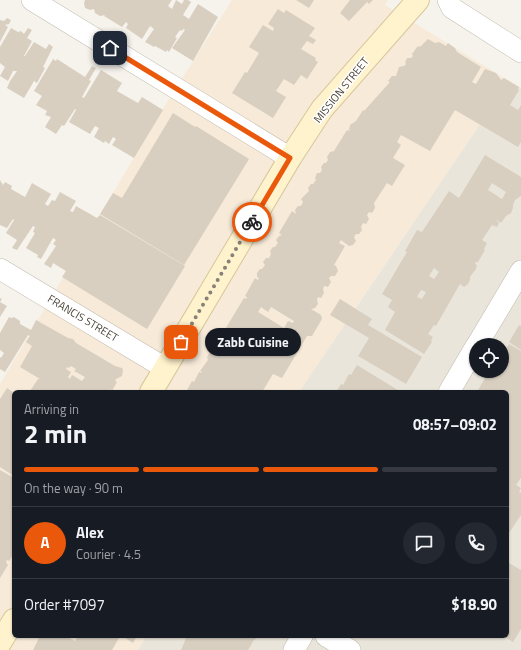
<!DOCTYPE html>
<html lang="en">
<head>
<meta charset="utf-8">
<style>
  body { margin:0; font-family:"Titillium Web",sans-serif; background:#242831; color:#f1f3f6; height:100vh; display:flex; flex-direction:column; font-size:15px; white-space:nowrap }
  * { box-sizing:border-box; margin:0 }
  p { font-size:13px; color:#9ea1a6 }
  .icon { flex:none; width:22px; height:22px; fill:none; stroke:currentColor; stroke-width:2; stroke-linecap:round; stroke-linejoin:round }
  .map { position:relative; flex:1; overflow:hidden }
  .drawer { position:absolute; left:12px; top:390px; width:497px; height:248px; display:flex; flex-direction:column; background:#171b24; border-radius:6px; box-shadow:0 1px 3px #0004 }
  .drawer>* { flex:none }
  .controls { position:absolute; left:469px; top:338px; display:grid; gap:8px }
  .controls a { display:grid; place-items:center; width:40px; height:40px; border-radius:50%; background:#171b24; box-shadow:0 1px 3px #0004; font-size:20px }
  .pin { position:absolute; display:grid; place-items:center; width:34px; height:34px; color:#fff; margin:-17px; border-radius:8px; box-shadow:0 2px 6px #0006 }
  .courier { position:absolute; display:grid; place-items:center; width:40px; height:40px; margin:-20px; border:3px solid #ea580c; border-radius:50%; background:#fff; color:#222; box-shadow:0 1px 5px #0007 }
  .bubble { position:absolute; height:28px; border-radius:14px; background:#171b24; box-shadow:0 1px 3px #0004; font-size:13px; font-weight:700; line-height:28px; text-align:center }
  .overview em { font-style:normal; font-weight:700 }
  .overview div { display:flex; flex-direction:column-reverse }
  .overview { display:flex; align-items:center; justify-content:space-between; height:68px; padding:0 12px }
  h1 { font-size:26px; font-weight:700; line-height:30px }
  .bar { display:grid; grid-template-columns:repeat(4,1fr); gap:6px 4px; align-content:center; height:48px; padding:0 12px }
  .bar i { height:5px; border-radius:3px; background:#363941 }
  .bar .selected { background:#ea580c }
  .bar p { grid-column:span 4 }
  .line { display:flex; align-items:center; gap:10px; padding:0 12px; border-top:1px solid #363941 }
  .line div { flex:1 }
  .round { display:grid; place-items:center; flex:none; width:42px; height:42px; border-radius:21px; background:#242831 }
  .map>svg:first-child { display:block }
  .residential { fill:#eae5da; fill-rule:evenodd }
  .commercial { fill:#f7ead8 }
  .building { fill:#d8cfc1; fill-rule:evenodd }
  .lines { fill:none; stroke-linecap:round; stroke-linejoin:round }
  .minor-casing { stroke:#c2bbae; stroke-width:22 }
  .secondary-casing { stroke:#d6c79b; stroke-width:24 }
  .minor { stroke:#fff; stroke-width:21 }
  .secondary { stroke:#fff3cd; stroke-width:22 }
  .done { stroke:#878178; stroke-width:4; stroke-dasharray:0 7.2 }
  .route { stroke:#ea580c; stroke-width:5 }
  .labels { text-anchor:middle; stroke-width:3; stroke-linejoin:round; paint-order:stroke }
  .street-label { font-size:11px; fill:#4b4439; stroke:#fff }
</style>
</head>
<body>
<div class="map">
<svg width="521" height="650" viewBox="0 0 521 650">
  <rect width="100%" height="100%" fill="#f6f3ec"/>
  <path class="residential" d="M509,81l12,7v562h-383l8,-14h361v-244h-208zM476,345h26v26h-26z"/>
  <polygon class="commercial" points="232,0 388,0 385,5 509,81 299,392 14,392 14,636 146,636 138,650 0,650 0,384 167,102"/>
  <g class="building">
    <polygon points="85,0 172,0 168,6 172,9 176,0 182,4 184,0 188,0 191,2 183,15 189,19 198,4 218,17 193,61 172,48 185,30 183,29 182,31 180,30 175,37 177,38 169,52 167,50 166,52 155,46 154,47 145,42 154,29 150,26 142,39 126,28 128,24 126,22 122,27 104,16 105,15 100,16 95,13 94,9 90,10 85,8 84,3"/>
    <polygon points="296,0 314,0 309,8"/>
    <polygon points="350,0 373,0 369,4 367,2 349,21 340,13"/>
    <polygon points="278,9 284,13 286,10 315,28 309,36 316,40 313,44 307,41 301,49 316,58 315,60 318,62 307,79 301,75 294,85 284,79 276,91 286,97 273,118 232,93 245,72 247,73 259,53 249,47 263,25 273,31 274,28 268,24"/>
    <polygon points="7,18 11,20 9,24 5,25 8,27 0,42 0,20 4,21"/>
    <polygon points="11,28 18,32 21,31 24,34 28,28 32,30 27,38 32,41 24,56 25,56 34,42 46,49 49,44 53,47 43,67 45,68 37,83 34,81 24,98 7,88 10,81 17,71 13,71 8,81 0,76 5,67 0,63 0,47"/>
    <path d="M428,39l7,4 4,-1 7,4 2,-3 7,5 2,4 24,15 -9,15 4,2 9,-15 11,4 5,7 3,-2 15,9 -1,2 1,1 -9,15 8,5 3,-5v37l-3,5 -63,-37 -25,41 -29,-16 -4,7 4,3 -8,13 12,7 -13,21 -5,-3 -13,20 1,5 -3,5 -3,-1 -2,3 2,4 -3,5 -3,-1 -2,4 1,3 -3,4h-3l-2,3 2,4 -3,4 -4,1 -8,-6 -2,3 6,3 -11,19 2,1 2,5 -3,5h-4l-2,2 2,4 -3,5 -4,-1 -1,3 1,4 -3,5 -3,-1 -1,3 1,4 -3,4 -4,1 10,6 1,4 -10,17h-5l-25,42 -9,-4 -11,18h-76l6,-11 2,1 5,-10 2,1 1,-1 -2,-1 8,-11 -1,-3 3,-5h3l1,-2 -1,-3 3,-5h3l-1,-1 26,-43 2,1 1,-2 -2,-1 10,-18 3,2 1,-2 -2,-1v-4l3,-4h2l3,-4 -2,-3 3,-4h3l2,-4 -1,-3 3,-4h2l3,-4 -2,-3 3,-4 3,-1 -3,-2 13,-22 4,3 -1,-4 3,-4h3l2,-4 -2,-3 8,-8 -1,-3 3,-4h2l3,-4 -1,-2 2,-5h3l2,-3 -1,-3 3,-4h2l2,-3 -1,-3 3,-5 4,-1 13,-21 3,1 -1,-1 1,-5 6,-4 7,-11 1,1 26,-29 -2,-1 4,-5h4l3,-9 5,-1 2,-2 -1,-1 2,-5h4l2,-2 -1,-2 5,-7 4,-1zM261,307l7,5 3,-5 23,14 -1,2 -5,-2 -4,7 -26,-16z"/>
    <polygon points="53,59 56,61 57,59 85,77 92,66 96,68 89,80 91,81 82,97 84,98 101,70 122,83 117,91 138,103 142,97 163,110 134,158 112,145 116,139 113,137 109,144 105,141 104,143 94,137 99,128 95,126 90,134 69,122 76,110 75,109 64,126 62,125 56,134 45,127 51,117 45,115 47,111 36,105 42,96 34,91"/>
    <polygon points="173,113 195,127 196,126 249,159 184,265 100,214 113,193 122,198"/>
    <path d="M485,155l36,22v19l-6,4 -2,5v3l-2,5 -5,3 -5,7 -6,-4 4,4 -2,4 -5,-2 -10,15 5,3 -3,6 1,1 -7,12h-2l-1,2 2,1 -1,4 -6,8v3l-2,4 -4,3 -4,-3 -24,42 -2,-1 -6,9 5,3 -2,4 1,1 -8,12 -39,-24 10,-18 -7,-5 4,-7 -10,-6 25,-42 -2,-1 12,-21 5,2 27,-41 10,7zM492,183l14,9 -4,7 -14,-9zM434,268l5,4 -5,7 -5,-3zM421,290l5,2 -4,7 -5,-2z"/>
    <polygon points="0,180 3,185 5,182 12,186 11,189 25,197 32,183 51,194 45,204 48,206 52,200 55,201 60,192 76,201 70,211 73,212 76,206 97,218 100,215 185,266 147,329 62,277 66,271 53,263 51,268 44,264 56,246 53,244 56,240 53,238 41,259 37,257 38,255 26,248 35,233 33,232 35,227 33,226 17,250 12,248 17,240 6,233 14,220 13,219 7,228 0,225"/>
    <polygon points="0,298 2,299 0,302 7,306 0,317"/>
    <polygon points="340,299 372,319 368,325 422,357 406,384 358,356 369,338 330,315"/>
    <path d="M9,317l2,1 3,-1 6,4v3l11,6 5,-10 32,18 5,1 3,4 39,23 7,2 1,2 -1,6 -6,3 -1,2 2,1 -5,9 -2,-2 -2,3h-77l-1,-1 8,-12h2l-20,-12 12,-21 -6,-4 4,-6 -2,-1 -23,37 -5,-3v-12l1,1 3,-5 -4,-3v-17zM71,366l5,3 -2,2 11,6 -3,4 -10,-6 -2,4 -2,-2 3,-5 -5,-3 1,-2 2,1z"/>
    <polygon points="519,325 521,326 521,350 509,342"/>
    <polygon points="509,344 521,351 521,478 516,485 521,488 519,492 521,493 521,515 509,533 507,532 507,392 477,392 489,371 494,374 496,371 502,371 502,355"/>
    <polygon points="357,365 401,392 336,392 341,384 343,385 349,374 351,375"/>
    <polygon points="7,388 14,393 14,476 0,467 0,399"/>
    <polygon points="0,470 14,478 14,507 13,508 14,509 14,553 9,561 7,560 6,562 8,565 0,578"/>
    <polygon points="507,562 521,570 521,629 513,642 503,636 507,636"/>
    <polygon points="40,636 66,636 75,641 77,638 75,636 120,636 112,650 33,650"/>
    <polygon points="122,636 137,636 133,643"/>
    <polygon points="187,636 260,636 254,640 248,650 181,650"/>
  </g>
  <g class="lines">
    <g class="minor-casing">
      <g id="minor">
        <polyline points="32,0 290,158"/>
        <polyline points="448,0 452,8 521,52"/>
        <polyline points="0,269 165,368"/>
        <polyline points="477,345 521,271"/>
        <polyline points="449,392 476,346"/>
        <polyline points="326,636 350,650"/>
        <polyline points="294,650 302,636"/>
      </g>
    </g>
    <g class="secondary-casing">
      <g id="secondary">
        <polyline points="151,392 290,158 322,109 418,0"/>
        <polyline points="0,643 14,620"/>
      </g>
    </g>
    <use href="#minor" class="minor"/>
    <use href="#secondary" class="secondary"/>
  </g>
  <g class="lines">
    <polyline class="done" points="181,342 252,222"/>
    <polyline class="route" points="110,48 290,158 252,222"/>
  </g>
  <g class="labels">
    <g class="street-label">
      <text transform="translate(341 90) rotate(-51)" y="4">MISSION STREET</text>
      <text transform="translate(83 318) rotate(31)" y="4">FRANCIS STREET</text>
    </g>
  </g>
</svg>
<div class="controls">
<a><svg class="icon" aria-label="locate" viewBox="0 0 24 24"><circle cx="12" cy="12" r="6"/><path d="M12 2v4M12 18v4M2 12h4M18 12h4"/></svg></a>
</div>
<div class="pin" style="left:181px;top:342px;background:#ea580c"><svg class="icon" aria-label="bag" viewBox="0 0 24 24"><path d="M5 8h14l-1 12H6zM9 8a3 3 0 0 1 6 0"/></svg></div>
<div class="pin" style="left:110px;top:48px;background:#1f2937"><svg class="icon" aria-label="home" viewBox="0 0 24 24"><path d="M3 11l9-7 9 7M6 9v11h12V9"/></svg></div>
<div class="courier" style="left:252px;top:222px"><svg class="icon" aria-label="bike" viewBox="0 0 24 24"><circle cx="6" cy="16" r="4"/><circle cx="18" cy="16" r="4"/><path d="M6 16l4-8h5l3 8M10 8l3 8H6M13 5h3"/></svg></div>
<div class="bubble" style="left:205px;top:328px;width:96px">Zabb Cuisine</div>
<section class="drawer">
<div class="overview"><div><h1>2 min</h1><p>Arriving in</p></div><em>08:57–09:02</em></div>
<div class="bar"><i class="selected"></i><i class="selected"></i><i class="selected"></i><i></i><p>On the way · 90 m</p></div>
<div class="line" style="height:72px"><b class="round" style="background:#ea580c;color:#fff">A</b><div><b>Alex</b><p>Courier · 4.5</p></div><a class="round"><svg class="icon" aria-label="chat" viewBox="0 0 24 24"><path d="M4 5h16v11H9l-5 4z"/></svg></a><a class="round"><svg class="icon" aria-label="phone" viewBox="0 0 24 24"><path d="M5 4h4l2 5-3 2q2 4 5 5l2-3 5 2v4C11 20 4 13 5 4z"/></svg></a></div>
<div class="line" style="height:52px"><div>Order #7097</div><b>$18.90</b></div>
</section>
</div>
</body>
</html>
